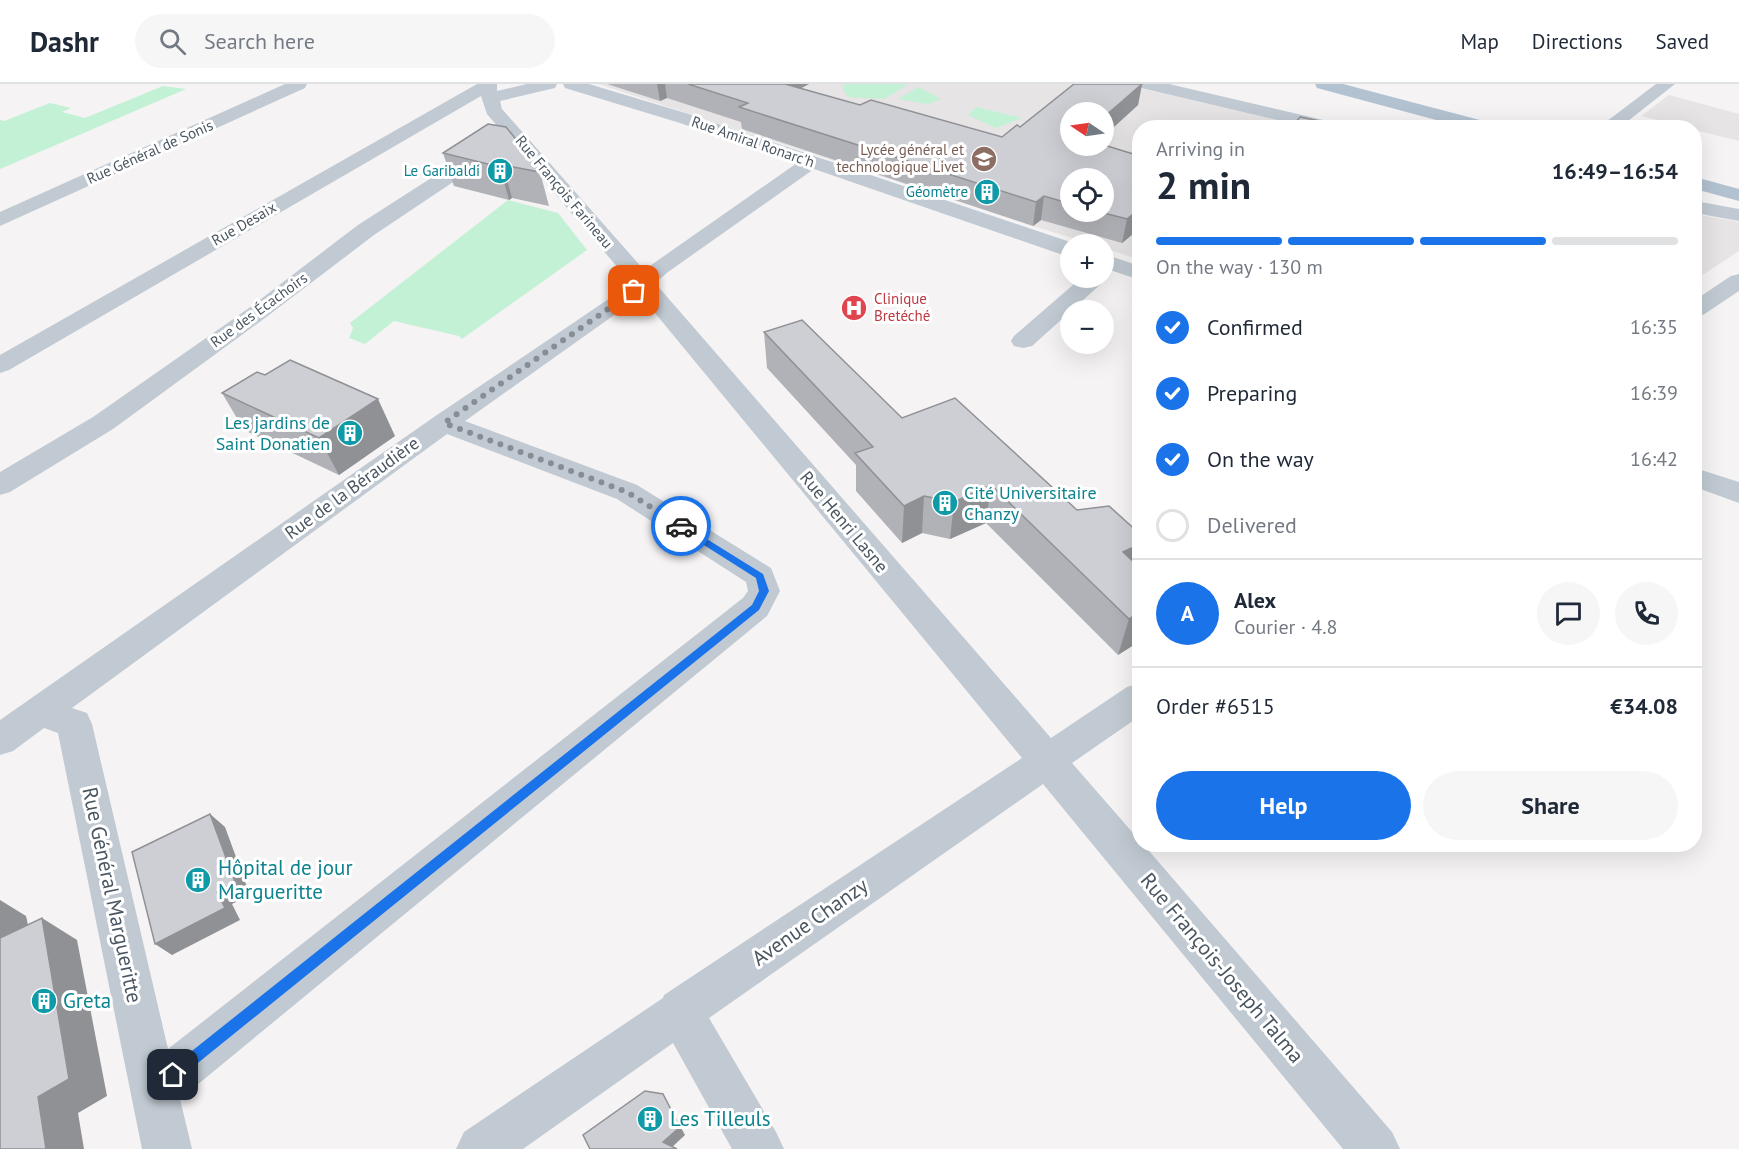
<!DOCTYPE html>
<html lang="en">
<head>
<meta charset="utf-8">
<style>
  body { margin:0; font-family:"PT Sans",sans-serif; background:#f6f6f7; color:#1f2937; height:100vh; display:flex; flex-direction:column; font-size:22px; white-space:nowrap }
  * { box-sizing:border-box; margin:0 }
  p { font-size:20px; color:#747a83 }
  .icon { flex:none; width:33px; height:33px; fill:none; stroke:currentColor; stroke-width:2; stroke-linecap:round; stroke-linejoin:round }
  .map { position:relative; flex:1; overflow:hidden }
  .sheet { position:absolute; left:1132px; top:36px; width:570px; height:732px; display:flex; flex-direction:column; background:#fff; border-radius:24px; box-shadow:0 6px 24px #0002 }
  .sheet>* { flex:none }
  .needle { width:39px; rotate:283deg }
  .controls { position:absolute; left:1060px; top:18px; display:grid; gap:12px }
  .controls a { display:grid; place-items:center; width:54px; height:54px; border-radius:50%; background:#fff; box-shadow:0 6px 24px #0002; font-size:30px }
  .pin { position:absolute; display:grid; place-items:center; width:51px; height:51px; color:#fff; margin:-26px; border-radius:12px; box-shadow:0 3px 9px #0006 }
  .courier { position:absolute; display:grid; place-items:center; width:60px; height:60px; margin:-30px; border:4px solid #1a73e8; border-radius:50%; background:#fff; color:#222; box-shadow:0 2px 8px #0007 }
  .head em { font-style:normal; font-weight:800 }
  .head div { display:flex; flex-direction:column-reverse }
  .head { display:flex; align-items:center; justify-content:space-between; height:102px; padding:0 24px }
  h1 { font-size:39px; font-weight:800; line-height:45px }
  .bar { display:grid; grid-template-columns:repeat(4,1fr); gap:9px 6px; align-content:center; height:72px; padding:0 24px }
  .bar i { height:8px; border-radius:4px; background:#e0e1e3 }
  .bar .current { background:#1a73e8 }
  .bar p { grid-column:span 4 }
  .line { display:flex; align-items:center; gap:15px; padding:0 24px; border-top:2px solid #e0e1e3 }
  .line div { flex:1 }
  .round { display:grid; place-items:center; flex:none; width:63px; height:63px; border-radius:32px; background:#f6f6f7 }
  ol { padding:0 24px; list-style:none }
  li { display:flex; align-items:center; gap:18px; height:66px }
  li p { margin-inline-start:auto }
  li .icon { padding:6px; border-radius:50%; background:#1a73e8; color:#fff; stroke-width:4 }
  li:last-child { color:#747a83 }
  li i { width:33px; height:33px; border:3px solid #e0e1e3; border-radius:50% }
  .action { display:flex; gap:12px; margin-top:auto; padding:12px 24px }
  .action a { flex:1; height:69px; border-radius:36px; background:#1a73e8; color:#fff; font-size:24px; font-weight:800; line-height:69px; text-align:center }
  .action a+a { background:#f6f6f7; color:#1f2937 }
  header { display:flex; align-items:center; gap:36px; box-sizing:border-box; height:84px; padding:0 30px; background:#fff; border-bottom:2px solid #e0e1e3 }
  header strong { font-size:28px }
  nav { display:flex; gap:33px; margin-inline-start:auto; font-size:21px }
  .search { width:420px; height:54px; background:#f6f6f7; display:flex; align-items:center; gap:15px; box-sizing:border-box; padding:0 21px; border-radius:33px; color:#747a83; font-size:22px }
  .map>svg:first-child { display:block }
  .education { fill:#e6e4e5; fill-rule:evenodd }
  .green { fill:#c3f1d5 }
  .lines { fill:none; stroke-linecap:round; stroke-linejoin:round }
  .minor { fill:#c1cad2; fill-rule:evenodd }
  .major { fill:#b3c2d1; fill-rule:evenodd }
  .wall { fill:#b0b2b7; fill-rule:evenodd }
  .shaded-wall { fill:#909195 }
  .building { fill:#cdcfd5; stroke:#909195; stroke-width:1.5 }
  .route { fill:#1a73e8 }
  .done { stroke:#868d94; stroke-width:6; stroke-dasharray:0 10.8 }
  .labels { text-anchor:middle; stroke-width:6; stroke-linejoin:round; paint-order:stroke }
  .far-street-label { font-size:15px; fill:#4a5661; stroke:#fff }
  .far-education-label { font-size:15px; fill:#785e54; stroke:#fff; text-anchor:end }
  .far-culture-label { font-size:15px; fill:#0d838f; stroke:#fff; text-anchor:end }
  .far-health-label { font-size:15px; fill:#be3a42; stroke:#fff; text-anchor:start }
  .culture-label { font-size:18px; fill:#0d838f; stroke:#fff; text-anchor:end }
  .street-label { font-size:18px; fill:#4a5661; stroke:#fff }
  .near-culture-label { font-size:21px; fill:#0d838f; stroke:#fff; text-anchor:start }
  .near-street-label { font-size:21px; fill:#4a5661; stroke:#fff }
</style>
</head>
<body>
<header>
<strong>Dashr</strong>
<div class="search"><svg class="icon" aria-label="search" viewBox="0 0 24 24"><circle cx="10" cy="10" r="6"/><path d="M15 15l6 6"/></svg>Search here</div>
<nav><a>Map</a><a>Directions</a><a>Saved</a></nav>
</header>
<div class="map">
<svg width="1739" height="1065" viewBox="0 0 1739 1065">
  <rect width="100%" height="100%" fill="#f5f3f3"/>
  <g class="education">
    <path d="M598,0h523l189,43 -170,1v132l-36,-12v-4h-12l-59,-18zM1071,28h33v34h-33zM1071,94h33v34h-33z"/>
    <polygon points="1669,11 1739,30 1739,57 1695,46 1695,44 1686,43 1641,32"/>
    <polygon points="1695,130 1739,138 1739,167 1695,196"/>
  </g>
  <g class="green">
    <polygon points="844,0 903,0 907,1 884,15 848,13 843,6"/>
    <polygon points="163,2 186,5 0,85 0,36 4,37 50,19 71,24 62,28 85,34"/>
    <polygon points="918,3 941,15 928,20 898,15"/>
    <polygon points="976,23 1022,34 996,44 968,31"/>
    <polygon points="508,116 558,129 587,166 462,255 459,252 394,237 365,260 349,254 353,244 350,239"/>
  </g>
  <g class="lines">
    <g class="minor">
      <polygon points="285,0 307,0 305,4 0,142 0,128"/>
      <path d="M477,0h20v7l30,-7h30l-2,4 -55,13 2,8 142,161 153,-107 -117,-40 -115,-35 -2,-4h26l103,31 384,129h-5v13l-8,-2 -249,-86 -146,103 -13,11 396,455 76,-51 13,-4v33l-68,47 68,78v3h3l249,288 8,17h-57l-300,-365 -334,234 67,114 8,17h-52l-59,-106 -150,106h-67l8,-17 199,-134 1,-3 358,-237 -381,-462 -176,125 172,64 134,83 9,23 -13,25 -587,483 12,50h-50l-84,-416 -14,-5 -31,23 -13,4v-35l434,-303 182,-123 14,-12 -143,-168 -6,-18 -472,274 -9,3v-18zM447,350l170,65 129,83 2,9 -5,7 -575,451 -76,-325 -5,-11 -15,-5z"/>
      <polygon points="1139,0 1169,0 1336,39 1345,44 1311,44 1141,4"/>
      <polygon points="1656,0 1675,0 1619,44 1598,44"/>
      <polygon points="488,60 495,62 497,66 495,70 374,151 265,234 113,345 10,408 0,411 0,388 93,333 249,224 358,141 481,62"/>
      <polygon points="1695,117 1739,125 1739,137 1695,129"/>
      <polygon points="1104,170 1140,182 1140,196 1104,184"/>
      <polygon points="1739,190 1739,207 1703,231 1695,233 1695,216 1731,192"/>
      <polygon points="1104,192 1105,194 1102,199 1032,262 1023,264 1014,262 1011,257 1014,252 1081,194"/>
      <polygon points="1695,384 1739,398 1739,419 1695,403"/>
    </g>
    <g class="major">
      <polygon points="1315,0 1343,0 1495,40 1498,44 1466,44 1317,4"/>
      <polygon points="1695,93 1739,105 1739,117 1695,105"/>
    </g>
  </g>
  <g class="wall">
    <path d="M607,0h202l-8,4 59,17 142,32 18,-10 122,-43 -4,21 -34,31v-24l-33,34 69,10v80l-7,-2 -11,9 -81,-23 -8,6 -291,-97 -1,-7 -74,-24 -7,3zM1071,94l33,34h-33z"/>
    <polygon points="524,65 526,72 540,88 549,122 512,114 509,116 454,102 443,69"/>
    <polygon points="764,248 902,334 1077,426 1140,450 1140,479 1139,483 1140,484 1140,557 1118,571 986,439 950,455 922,449 902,459 856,407 856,381 767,284"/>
    <polygon points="222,309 395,352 339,391 244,346"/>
  </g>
  <g class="shaded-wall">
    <polygon points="657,0 665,0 667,14 660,17"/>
    <polygon points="774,0 809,0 775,18"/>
    <polygon points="1142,0 1138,21 1104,52 1104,33"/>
    <polygon points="503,81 512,114 509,116 500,83"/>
    <polygon points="1044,112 1041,136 1033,142 1036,118"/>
    <polygon points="1138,126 1133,150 1122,159 1127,135"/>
    <polygon points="378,315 395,352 339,391 319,354"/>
    <polygon points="991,401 986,439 950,455 954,418"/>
    <polygon points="924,412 922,449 902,459 904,422"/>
    <polygon points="1140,460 1140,479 1136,493 1123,468"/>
    <polygon points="1140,528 1140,557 1118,571 1129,535"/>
    <polygon points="210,730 225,743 250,811 232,820 240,836 172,871 155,860 217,808"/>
    <polygon points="0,816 26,832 36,876 0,855"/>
    <polygon points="42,834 77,856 107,1012 78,1029 84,1065 46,1065 38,1013"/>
    <polygon points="668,1020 685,1051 670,1065 663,1058"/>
  </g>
  <g class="building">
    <polygon points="688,0 785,0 860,21 871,16 1002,53 1017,41 1020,43 1074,0 1142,0 1104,33 1104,28 1071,28 1071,62 1104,61 1140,72 1140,127 1138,126 1127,135 1100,128 1104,128 1104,94 1071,94 1071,120 1044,112 1036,118 739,23 748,19"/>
    <polygon points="1300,33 1344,42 1343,44 1291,44"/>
    <polygon points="488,40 506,43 524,65 521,66 540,88 503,81 500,83 443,69"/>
    <polygon points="802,236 902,334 955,314 1077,426 1109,422 1140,450 1140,460 1123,468 1140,484 1140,528 1129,535 991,401 954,418 924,412 904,422 855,369 873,363 764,248"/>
    <polygon points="290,276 378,315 319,354 222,309 257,288 265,291"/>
    <polygon points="210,730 235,798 217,808 225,824 155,860 132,768"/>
    <polygon points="42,834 69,995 38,1013 46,1065 0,1065 0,854"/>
    <polygon points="645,1007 663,1010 680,1043 663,1058 677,1065 590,1065 583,1051"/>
  </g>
  <polygon class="route" points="681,439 763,490 769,507 759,526 178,995 173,998 168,995 166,991 168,986 752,521 759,507 756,494 677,444 677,440"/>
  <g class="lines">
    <polyline class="done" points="634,207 444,339 627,408 681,442"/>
  </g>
  <defs>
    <g id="school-disc" transform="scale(1.35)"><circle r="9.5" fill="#8d6e63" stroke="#fff"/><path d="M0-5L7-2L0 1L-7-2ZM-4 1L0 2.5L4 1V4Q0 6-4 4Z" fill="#fff"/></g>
    <g id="building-disc" transform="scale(1.35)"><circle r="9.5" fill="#0f9aa8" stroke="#fff"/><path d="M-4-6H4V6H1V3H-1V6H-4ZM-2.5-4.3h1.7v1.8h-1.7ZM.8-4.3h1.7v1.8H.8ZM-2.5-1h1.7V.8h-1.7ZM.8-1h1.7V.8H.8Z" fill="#fff"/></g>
    <g id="hospital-disc" transform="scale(1.35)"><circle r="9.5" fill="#e0444e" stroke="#fff"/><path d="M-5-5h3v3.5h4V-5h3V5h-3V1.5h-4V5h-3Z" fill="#fff"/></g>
  </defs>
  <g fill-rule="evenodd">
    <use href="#school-disc" x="984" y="75"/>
    <use href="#building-disc" x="500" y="87"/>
    <use href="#building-disc" x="987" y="108"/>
    <use href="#hospital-disc" x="854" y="224"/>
    <use href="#building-disc" x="350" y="349"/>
    <use href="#building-disc" x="945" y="419"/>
    <use href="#building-disc" x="198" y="796"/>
    <use href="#building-disc" x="44" y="917"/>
    <use href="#building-disc" x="650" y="1035"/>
  </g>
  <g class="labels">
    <g class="far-street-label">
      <text transform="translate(753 58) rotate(19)" y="5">Rue Amiral Ronarc'h</text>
      <text transform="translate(150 68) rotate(-24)" y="5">Rue Général de Sonis</text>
      <text transform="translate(564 108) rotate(50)" y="5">Rue François Farineau</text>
      <text transform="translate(244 140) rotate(-30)" y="5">Rue Desaix</text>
      <text transform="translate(259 226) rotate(-36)" y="5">Rue des Écachoirs</text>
    </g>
    <g class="far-education-label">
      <text x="964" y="71">Lycée général et<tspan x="964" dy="17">technologique Livet</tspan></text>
    </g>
    <g class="far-culture-label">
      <text x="480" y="92">Le Garibaldi</text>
      <text x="968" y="113">Géomètre</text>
    </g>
    <g class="far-health-label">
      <text x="874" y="220">Clinique<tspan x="874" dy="17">Bretéché</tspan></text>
    </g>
    <g class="culture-label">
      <text x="330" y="345">Les jardins de<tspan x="330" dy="21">Saint Donatien</tspan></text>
      <text x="964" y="415" text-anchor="start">Cité Universitaire<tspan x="964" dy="21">Chanzy</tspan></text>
    </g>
    <g class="street-label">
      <text transform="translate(352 404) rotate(-36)" y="6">Rue de la Béraudière</text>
      <text transform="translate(844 438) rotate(50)" y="6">Rue Henri Lasne</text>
    </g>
    <g class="near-culture-label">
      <text x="218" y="791">Hôpital de jour<tspan x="218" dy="24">Margueritte</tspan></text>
      <text x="63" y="924">Greta</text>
      <text x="670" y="1042">Les Tilleuls</text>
    </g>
    <g class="near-street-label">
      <text transform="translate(112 811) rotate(78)" y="7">Rue Général Margueritte</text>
      <text transform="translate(810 838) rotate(-35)" y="7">Avenue Chanzy</text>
      <text transform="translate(1222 884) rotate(50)" y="7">Rue François-Joseph Talma</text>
    </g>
  </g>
</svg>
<div class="controls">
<a><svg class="needle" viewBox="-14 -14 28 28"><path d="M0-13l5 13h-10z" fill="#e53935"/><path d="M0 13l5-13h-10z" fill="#747a83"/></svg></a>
<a><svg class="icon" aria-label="locate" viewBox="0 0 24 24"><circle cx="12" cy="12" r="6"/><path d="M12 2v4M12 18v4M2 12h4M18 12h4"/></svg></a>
<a>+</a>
<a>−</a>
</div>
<div class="pin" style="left:634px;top:207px;background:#ea580c"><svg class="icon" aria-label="bag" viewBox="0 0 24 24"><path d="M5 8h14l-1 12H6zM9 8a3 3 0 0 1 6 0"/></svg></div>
<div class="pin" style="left:173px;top:991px;background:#1f2937"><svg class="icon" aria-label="home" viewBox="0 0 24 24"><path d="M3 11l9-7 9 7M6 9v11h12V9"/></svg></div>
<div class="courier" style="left:681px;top:442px"><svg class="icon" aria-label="car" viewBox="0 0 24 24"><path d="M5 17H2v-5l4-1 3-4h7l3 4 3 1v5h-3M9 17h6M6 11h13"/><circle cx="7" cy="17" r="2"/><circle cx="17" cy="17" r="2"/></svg></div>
<section class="sheet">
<div class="head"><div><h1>2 min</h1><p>Arriving in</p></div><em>16:49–16:54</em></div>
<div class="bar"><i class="current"></i><i class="current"></i><i class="current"></i><i></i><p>On the way · 130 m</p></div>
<ol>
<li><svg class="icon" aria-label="check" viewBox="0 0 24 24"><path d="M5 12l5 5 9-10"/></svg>Confirmed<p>16:35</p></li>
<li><svg class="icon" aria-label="check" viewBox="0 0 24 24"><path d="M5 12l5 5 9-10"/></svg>Preparing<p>16:39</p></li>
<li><svg class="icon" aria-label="check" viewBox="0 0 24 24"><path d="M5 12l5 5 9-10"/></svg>On the way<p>16:42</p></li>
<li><i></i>Delivered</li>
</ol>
<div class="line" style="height:108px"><b class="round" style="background:#1a73e8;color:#fff">A</b><div><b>Alex</b><p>Courier · 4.8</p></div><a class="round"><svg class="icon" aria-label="chat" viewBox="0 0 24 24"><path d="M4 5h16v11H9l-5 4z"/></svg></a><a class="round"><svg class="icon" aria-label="phone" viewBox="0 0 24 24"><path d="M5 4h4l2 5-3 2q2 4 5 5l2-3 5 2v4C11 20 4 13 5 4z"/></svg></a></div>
<div class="line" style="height:78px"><div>Order #6515</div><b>€34.08</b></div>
<div class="action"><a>Help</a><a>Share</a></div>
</section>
</div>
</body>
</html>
